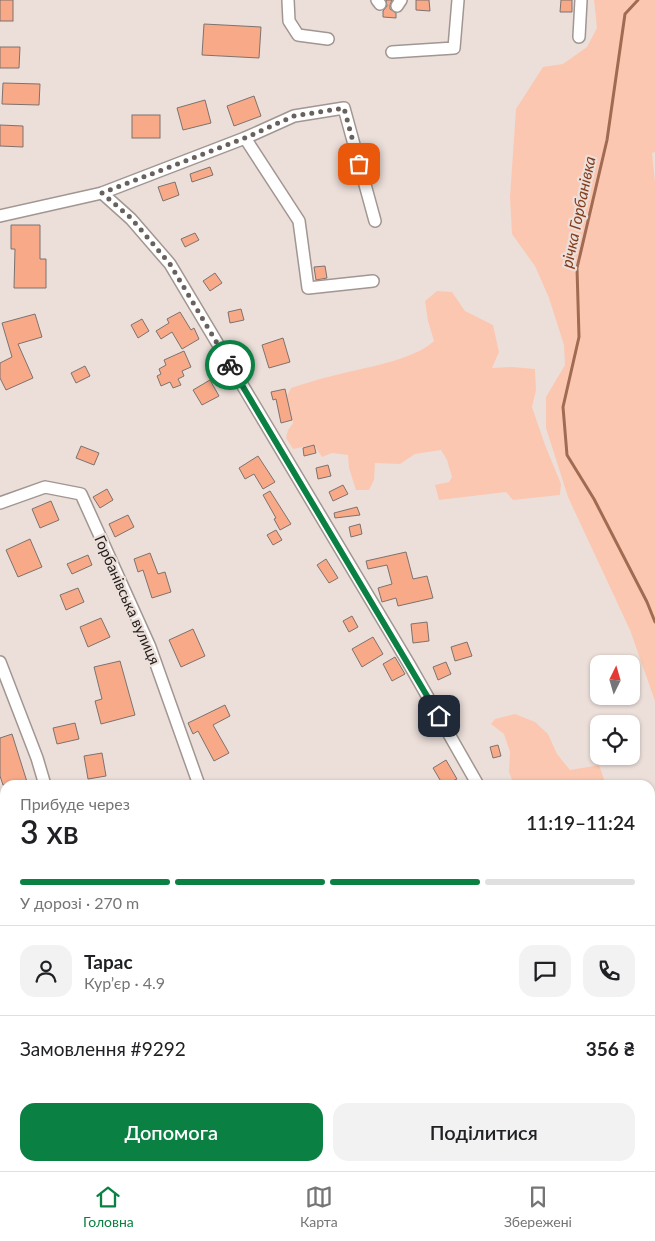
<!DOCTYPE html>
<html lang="uk">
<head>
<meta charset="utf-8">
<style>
  body { margin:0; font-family:Lato,sans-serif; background:#f2f2f2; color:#202124; height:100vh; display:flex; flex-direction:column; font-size:19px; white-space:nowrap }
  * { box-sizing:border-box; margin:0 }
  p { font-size:16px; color:#757577 }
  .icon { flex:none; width:28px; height:28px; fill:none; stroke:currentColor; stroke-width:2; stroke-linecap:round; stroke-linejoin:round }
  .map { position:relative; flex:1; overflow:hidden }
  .side { position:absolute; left:0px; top:780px; width:655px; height:391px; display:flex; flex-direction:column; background:#fff; border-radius:15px 15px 0 0; box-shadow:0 1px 4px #0004 }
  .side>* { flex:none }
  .needle { width:32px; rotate:5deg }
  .tools { position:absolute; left:590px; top:655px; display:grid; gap:10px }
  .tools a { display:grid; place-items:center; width:50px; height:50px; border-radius:10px; background:#fff; box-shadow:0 1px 4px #0004; font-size:25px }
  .pin { position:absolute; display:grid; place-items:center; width:42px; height:42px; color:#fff; margin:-21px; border-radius:10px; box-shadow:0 2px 8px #0006 }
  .courier { position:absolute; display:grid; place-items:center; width:50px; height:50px; margin:-25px; border:4px solid #0b8043; border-radius:50%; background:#fff; color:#222; box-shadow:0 1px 6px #0007 }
  .summary em { font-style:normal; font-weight:600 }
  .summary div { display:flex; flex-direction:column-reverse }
  .summary { display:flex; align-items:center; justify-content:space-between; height:85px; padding:0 20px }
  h1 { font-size:32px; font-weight:600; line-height:38px }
  .bar { display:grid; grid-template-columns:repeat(4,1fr); gap:8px 5px; align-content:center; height:60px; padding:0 20px }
  .bar i { height:6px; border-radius:4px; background:#e0e0e0 }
  .bar .on { background:#0b8043 }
  .bar p { grid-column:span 4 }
  .line { display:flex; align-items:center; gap:12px; padding:0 20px; border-top:1px solid #e0e0e0 }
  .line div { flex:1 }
  .round { display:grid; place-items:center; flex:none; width:52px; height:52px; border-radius:15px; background:#f2f2f2 }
  .primary-button { display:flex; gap:10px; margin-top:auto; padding:10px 20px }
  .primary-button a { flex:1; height:58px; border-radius:15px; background:#0b8043; color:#fff; font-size:20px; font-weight:600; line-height:58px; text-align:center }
  .primary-button a+a { background:#f2f2f2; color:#202124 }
  .tab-bar { display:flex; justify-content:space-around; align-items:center; height:70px; border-top:1px solid #e0e0e0; background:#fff; font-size:14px; color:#757577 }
  .tab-bar a { display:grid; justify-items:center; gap:2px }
  .tab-bar .on { color:#0b8043 }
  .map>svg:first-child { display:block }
  .green { fill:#fcc7b0 }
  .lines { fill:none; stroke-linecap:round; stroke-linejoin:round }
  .stream { stroke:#a16b53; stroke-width:3 }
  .building { fill:#f8a987; stroke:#7d726e }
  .minor-casing { stroke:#a19691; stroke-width:14 }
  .minor { stroke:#fff; stroke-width:11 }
  .done { stroke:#68615e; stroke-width:5; stroke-dasharray:0 9 }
  .route { stroke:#0b8043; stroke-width:6 }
  .labels { text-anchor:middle; stroke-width:4.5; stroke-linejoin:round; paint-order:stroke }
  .street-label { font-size:15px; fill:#211d1b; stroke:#ecdfda }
  .water-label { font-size:16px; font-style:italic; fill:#843d1b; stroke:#ecdfda }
</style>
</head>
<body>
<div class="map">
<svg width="655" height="1171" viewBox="0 0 655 1171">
  <rect width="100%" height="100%" fill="#ecdfda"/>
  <g class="green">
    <polygon points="594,0 655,0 655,152 652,153 655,182 655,701 630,630 568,497 546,428 546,397 565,365 564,345 549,298 535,266 512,234 510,197 516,109 543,67 563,64 587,47 597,28"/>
    <path d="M437,291l15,1 13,19 28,14 6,27 -7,16 20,-1 23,2 1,21 -4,17 13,38 16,39 -1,11 -47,5 -7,-8 -67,8 -4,-15 14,-3 3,-5 -5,-17 -6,-10 -26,4 -15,10 -25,-1 -1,17 -5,10h-13l-7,-22 -1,-13 -16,-2 -10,4 -8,-12 -21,4 -7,-11 2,-8 5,-7 -6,-27 4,-8c13,-4 27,-9 41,-12 29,-8 81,-15 102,-35l-6,-20 -3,-20z"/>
    <polygon points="515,714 535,722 548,734 557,754 570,770 599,765 606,785 514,785 509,772 510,752 504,734 491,724 495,719"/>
  </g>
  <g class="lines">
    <polyline class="stream" points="638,0 625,14 607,140 577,268 579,337 563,407 567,455 594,499 647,602 655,622"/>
  </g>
  <g class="building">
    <rect x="0" y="0" width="13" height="21"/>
    <polygon points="386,0 392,0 390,5 390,9 396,13 396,18 383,17 383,11 387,6"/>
    <polygon points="416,0 429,0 430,11 416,10"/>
    <polygon points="561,0 572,0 572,12 560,12"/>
    <polygon points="204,24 261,27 259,58 202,55"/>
    <polygon points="0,47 20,47 19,68 0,68"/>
    <polygon points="3,83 40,84 39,105 2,104"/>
    <polygon points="254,96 261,116 234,126 227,106"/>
    <polygon points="205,100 211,123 183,130 177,108"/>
    <rect x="132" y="115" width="28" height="23"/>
    <polygon points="0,125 23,126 23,147 0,146"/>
    <polygon points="210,167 213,175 192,182 190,174"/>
    <polygon points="175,182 179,195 163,201 158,187"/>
    <polygon points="11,225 40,225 40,259 46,259 46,288 14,288 15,249 11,249"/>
    <polygon points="195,233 199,240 185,247 181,239"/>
    <polygon points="325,266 327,278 316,280 314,267"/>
    <polygon points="215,273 222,283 210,291 203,281"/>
    <polygon points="241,309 244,320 230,323 228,312"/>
    <polygon points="180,312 191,330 194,328 199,339 182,349 172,332 161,339 156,331 169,323 167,319"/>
    <polygon points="35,314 42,337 18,344 33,378 6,390 0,378 0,363 12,357 2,323"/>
    <polygon points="142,319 149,331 138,338 131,325"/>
    <polygon points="283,338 290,362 269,368 262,345"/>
    <polygon points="184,351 191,367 182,371 184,376 178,379 181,385 173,388 170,382 161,386 157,376 161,374 159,369 166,365 164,360"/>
    <polygon points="85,366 90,376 76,383 71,373"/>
    <polygon points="210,380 219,396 202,405 193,390"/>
    <polygon points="285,389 292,420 281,423 276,399 273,400 271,392"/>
    <polygon points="314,445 316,453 304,456 303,448"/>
    <polygon points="81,446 99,453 94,465 76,458"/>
    <polygon points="258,456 275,482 263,489 254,474 245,479 239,468"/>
    <polygon points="328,465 331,476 318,479 316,468"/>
    <polygon points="343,485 348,494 333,501 329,492"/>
    <polygon points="107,489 113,500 100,508 93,497"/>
    <polygon points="270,491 291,524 280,530 274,519 276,518 263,495"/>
    <polygon points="51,501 59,520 40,528 32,509"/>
    <polygon points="357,507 360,515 335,518 334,513"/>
    <polygon points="128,515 134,527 115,537 109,524"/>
    <polygon points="360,524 362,534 351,537 349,527"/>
    <polygon points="276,530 282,540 273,545 267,535"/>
    <polygon points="30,539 42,567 18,577 6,550"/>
    <polygon points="406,552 413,579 427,576 433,598 398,606 396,598 382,602 378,588 392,584 387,565 368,569 366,561"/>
    <polygon points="150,553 158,574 165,572 171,592 152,598 143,570 138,572 134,559"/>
    <polygon points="88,555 92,565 72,574 67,564"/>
    <polygon points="326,559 338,578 329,583 317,565"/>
    <polygon points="78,588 84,602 66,610 60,595"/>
    <polygon points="352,616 358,627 349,632 343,621"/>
    <polygon points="101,618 110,637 88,647 80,627"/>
    <polygon points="427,622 429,641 413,643 411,624"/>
    <polygon points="193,629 205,656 181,667 169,640"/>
    <polygon points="373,637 383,654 362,667 352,649"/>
    <polygon points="467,642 472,656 455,661 451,647"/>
    <polygon points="395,657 405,674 392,681 383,664"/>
    <polygon points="120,661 135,715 101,724 95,701 102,699 94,667"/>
    <polygon points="446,662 451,674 438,680 433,667"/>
    <polygon points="225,705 230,716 213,725 229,753 214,761 198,731 193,734 188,723"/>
    <polygon points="75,723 79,739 57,744 53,728"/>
    <polygon points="12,734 28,785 3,785 0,776 0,738"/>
    <polygon points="498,745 501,756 493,758 490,747"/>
    <polygon points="102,753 106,776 88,779 84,756"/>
    <polygon points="446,760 457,779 443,785 433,768"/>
  </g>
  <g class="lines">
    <g class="minor-casing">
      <g id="minor">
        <polyline points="288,0 289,21 298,35 328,39"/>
        <polyline points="377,0 380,4"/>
        <polyline points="397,6 401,0"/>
        <polyline points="579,37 581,0"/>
        <polyline points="392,52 454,48 458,0"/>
        <polyline points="245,138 299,221 308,288 373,281"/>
        <polyline points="102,193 131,219 170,264 409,664 478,785"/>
        <polyline points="0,216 102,193 245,138 294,116 344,108 375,221"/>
        <polyline points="0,503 45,487 81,494 150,647 199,785"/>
        <polyline points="0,662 37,758 45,785"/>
        <polyline points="0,825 5,824"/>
        <polyline points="650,1073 655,1079"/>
        <polyline points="125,1166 127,1171"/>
        <polyline points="353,1166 355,1171"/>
        <polyline points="447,1166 449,1171"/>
      </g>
    </g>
    <use href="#minor" class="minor"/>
  </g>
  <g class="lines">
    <polyline class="done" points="230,365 170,264 131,218 102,193 245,138 294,116 344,108 359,164"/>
    <polyline class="route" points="230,365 439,716"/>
  </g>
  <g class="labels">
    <g class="street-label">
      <text transform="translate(127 600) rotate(66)" y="5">Горбанівська вулиця</text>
    </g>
    <g class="water-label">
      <text transform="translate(578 212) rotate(-78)" y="6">річка Горбанівка</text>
    </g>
  </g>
</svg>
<div class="tools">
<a><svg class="needle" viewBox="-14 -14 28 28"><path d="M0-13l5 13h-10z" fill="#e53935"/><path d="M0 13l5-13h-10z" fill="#757577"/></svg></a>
<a><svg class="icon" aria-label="locate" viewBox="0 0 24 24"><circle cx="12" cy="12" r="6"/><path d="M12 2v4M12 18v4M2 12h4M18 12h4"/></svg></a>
</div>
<div class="pin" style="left:359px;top:164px;background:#ea580c"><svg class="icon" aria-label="bag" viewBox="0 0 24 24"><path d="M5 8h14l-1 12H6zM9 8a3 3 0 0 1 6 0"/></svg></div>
<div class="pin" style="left:439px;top:716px;background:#1f2937"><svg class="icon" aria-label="home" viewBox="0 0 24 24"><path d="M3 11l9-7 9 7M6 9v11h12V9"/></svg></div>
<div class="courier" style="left:230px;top:365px"><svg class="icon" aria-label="bike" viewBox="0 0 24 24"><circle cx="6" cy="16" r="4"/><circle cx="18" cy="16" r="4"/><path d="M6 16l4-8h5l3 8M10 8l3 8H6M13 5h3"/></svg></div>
<section class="side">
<div class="summary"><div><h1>3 хв</h1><p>Прибуде через</p></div><em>11:19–11:24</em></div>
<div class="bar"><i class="on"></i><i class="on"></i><i class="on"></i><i></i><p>У дорозі · 270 m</p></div>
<div class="line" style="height:90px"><a class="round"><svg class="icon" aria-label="person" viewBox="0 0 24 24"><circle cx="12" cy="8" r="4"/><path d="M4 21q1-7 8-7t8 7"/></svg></a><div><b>Тарас</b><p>Кур’єр · 4.9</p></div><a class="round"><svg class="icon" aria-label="chat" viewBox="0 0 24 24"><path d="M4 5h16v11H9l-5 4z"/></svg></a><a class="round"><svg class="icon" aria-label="phone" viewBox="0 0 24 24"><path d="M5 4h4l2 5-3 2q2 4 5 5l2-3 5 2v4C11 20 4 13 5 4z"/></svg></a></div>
<div class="line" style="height:65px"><div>Замовлення #9292</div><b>356 ₴</b></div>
<div class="primary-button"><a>Допомога</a><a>Поділитися</a></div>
</section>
</div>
<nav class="tab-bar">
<a class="on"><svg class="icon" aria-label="home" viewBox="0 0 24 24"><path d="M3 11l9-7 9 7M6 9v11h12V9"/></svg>Головна</a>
<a><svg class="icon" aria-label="map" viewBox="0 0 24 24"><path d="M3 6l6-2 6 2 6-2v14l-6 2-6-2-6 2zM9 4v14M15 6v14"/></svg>Карта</a>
<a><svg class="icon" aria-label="saved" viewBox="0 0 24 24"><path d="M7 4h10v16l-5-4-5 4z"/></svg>Збережені</a>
</nav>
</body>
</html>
